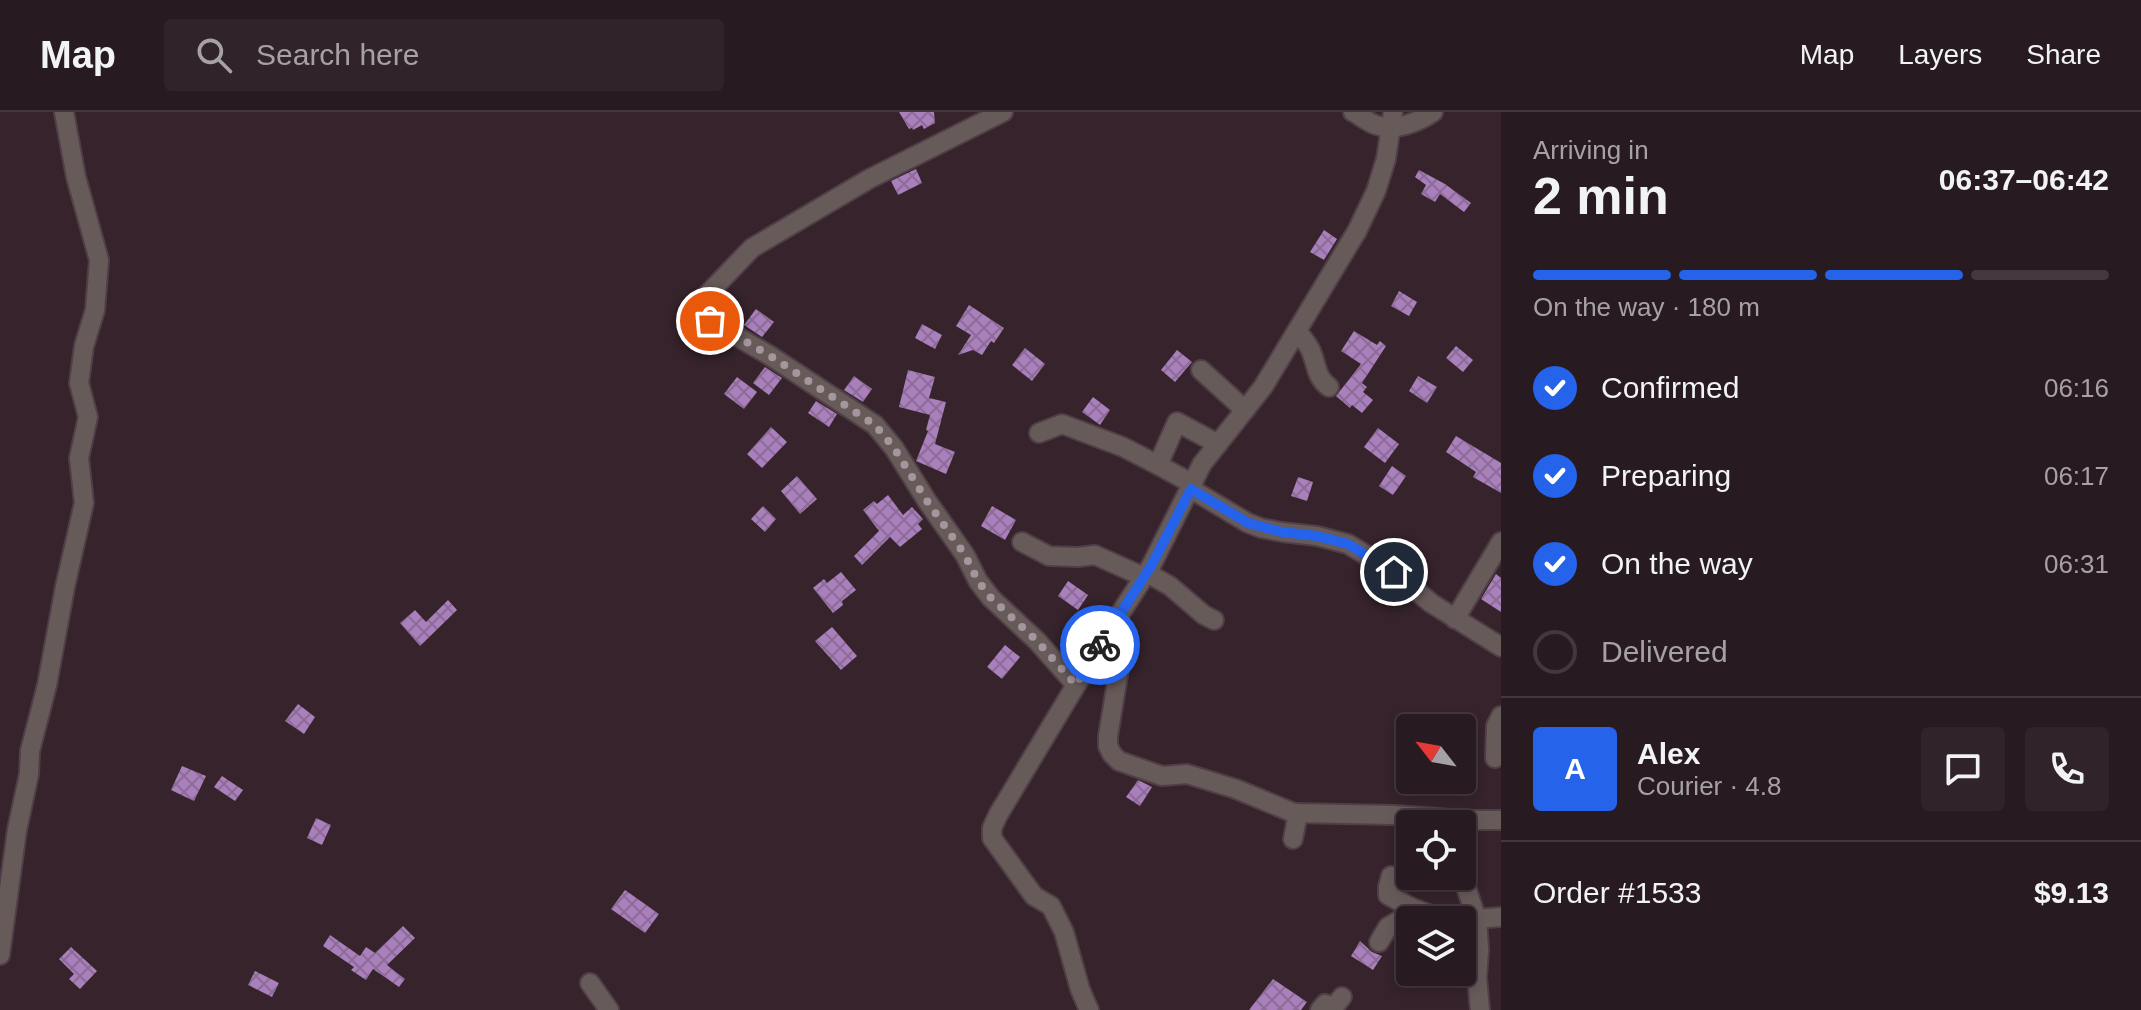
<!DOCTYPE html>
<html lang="en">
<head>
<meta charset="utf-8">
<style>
  body { margin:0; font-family:Helvetica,sans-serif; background:#30232a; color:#f1f3f6; height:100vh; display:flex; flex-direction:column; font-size:30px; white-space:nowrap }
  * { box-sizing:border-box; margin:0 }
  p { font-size:26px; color:#a5a1a5 }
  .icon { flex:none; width:44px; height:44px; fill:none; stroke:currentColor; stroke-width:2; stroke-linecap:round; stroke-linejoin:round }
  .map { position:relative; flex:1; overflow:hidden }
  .side { display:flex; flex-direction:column; background:#281a21; width:640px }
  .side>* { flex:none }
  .needle { width:52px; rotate:301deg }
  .tools { position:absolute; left:1396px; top:602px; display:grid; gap:16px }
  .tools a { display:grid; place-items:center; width:80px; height:80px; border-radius:8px; background:#281a21; box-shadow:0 4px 12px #0003,0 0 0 2px #44383f; font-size:40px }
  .pin { position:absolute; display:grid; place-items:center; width:68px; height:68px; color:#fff; margin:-34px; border:4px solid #fff; border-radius:50%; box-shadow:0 2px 8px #0007 }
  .courier { position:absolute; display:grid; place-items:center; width:80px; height:80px; margin:-40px; border:6px solid #2563eb; border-radius:50%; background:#fff; color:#222; box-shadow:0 2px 10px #0007 }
  .summary em { font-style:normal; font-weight:700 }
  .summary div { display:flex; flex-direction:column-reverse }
  .summary { display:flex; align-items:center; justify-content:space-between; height:136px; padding:0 32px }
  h1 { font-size:52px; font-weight:700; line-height:60px }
  .bar { display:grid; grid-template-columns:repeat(4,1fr); gap:12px 8px; align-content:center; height:96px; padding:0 32px }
  .bar i { height:10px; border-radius:6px; background:#44383f }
  .bar .current { background:#2563eb }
  .bar p { grid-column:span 4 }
  .line { display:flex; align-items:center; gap:20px; padding:0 32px; border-top:2px solid #44383f }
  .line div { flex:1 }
  .round { display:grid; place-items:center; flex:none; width:84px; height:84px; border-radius:8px; background:#30232a }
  ol { padding:0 32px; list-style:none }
  li { display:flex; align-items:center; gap:24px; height:88px }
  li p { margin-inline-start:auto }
  li .icon { padding:8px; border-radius:50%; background:#2563eb; color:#fff; stroke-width:4 }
  li:last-child { color:#a5a1a5 }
  li i { width:44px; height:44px; border:4px solid #44383f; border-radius:50% }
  header { display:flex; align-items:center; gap:48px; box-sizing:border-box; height:112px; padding:0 40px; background:#281a21; border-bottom:2px solid #44383f }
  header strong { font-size:38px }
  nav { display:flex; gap:44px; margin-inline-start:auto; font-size:28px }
  .search { width:560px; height:72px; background:#30232a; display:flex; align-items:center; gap:20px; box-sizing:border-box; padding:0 28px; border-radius:8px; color:#a5a1a5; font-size:30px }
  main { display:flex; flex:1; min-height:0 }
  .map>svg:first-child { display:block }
  .building { fill:url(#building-cross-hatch) }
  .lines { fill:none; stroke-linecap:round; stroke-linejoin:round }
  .minor-casing { stroke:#513f48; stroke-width:22 }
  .minor { stroke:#675b5a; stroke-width:18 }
  .done { stroke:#a5959c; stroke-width:8; stroke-dasharray:0 14.4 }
  .route { stroke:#2563eb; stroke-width:10 }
</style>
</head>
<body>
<header>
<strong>Map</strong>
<div class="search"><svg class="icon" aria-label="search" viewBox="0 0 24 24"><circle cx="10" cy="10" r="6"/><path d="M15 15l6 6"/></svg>Search here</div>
<nav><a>Map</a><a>Layers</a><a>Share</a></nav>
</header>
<main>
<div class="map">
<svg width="1501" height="898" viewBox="0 0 1501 898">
  <defs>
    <pattern id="building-cross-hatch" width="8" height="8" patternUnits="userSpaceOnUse" patternTransform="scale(2)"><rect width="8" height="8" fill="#a97fbc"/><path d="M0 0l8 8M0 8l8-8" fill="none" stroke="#8b6c97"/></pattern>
  </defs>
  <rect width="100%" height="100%" fill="#36232c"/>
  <g class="building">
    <polygon points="899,0 934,0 935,11 924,17 922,13 913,18 912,16 909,17"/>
    <polygon points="916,57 922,71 898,83 891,69"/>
    <polygon points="1419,58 1445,72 1471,91 1464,100 1440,82 1435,90 1421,82 1426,73 1415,65"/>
    <polygon points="1324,118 1337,127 1324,148 1310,140"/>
    <polygon points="1399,179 1417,190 1409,204 1391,194"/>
    <polygon points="969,193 1004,216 994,231 991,229 982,243 973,238 958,243 971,223 956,214"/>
    <polygon points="756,197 774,210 762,225 744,213"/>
    <polygon points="922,212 942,223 935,237 915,226"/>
    <polygon points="1354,219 1377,233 1380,229 1386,234 1362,271 1367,275 1363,280 1373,288 1362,301 1352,293 1350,296 1336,284 1361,252 1341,239"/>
    <polygon points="1456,234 1473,248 1463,260 1446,246"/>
    <polygon points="1025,236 1045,252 1032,269 1012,253"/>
    <polygon points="1177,238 1192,250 1175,270 1161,258"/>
    <polygon points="765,255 782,266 769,283 753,271"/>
    <polygon points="908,258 935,265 929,286 946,290 935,332 955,340 946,362 916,349 928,319 926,318 930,303 899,295"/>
    <polygon points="854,264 872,277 863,290 844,278"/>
    <polygon points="1418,264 1437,275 1427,291 1409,279"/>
    <polygon points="737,265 757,280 744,297 724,282"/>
    <polygon points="1093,285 1110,298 1100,313 1082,300"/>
    <polygon points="816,289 837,302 829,315 808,301"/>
    <polygon points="771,315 787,330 762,356 747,342"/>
    <polygon points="1378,316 1399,332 1385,351 1364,335"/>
    <polygon points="1456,324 1501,351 1501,381 1473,365 1476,360 1446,340"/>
    <polygon points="1392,354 1406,364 1393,383 1379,374"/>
    <polygon points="797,364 817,387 800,402 781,379"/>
    <polygon points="1298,365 1313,370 1307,389 1291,384"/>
    <polygon points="888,383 903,403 912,395 923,407 918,412 922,417 900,435 890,425 862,453 854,444 879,419 863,398 874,389 877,392"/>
    <polygon points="763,394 776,407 765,420 751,407"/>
    <polygon points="992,394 1016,408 1005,428 981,414"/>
    <polygon points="841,460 856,478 842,489 843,493 833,501 813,476 824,467 827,471"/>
    <polygon points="1496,462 1501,466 1501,500 1481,487"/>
    <polygon points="1068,469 1088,483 1078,498 1058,484"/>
    <polygon points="448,488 457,498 420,534 400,511 415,498 426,510"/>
    <polygon points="832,515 857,544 841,558 815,529"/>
    <polygon points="1005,533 1020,545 1002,567 987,555"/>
    <polygon points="298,592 315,605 304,622 285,609"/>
    <polygon points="182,654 206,664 194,689 171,678"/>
    <polygon points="222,664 243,678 235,689 214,675"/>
    <polygon points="1138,668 1152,675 1140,694 1126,685"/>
    <polygon points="316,706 331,713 322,733 307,726"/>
    <polygon points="625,778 659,802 645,821 611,797"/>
    <polygon points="403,814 415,826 387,853 405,867 399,875 373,857 366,868 351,858 354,855 323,834 330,823 360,844 366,835 375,841"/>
    <polygon points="1360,829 1372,840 1382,844 1373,858 1351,844"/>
    <polygon points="71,835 97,859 80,877 69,867 74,862 59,847"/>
    <polygon points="255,859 279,871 272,885 248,873"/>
    <polygon points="1273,867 1307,890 1301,898 1249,898"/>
  </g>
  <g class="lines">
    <g class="minor-casing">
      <g id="minor">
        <polyline points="1003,0 869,67 752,136 704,186 700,195 701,201 710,209 769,243 875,313 894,336 927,389 965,443 978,469 991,486 1037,529 1076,573"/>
        <path d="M1353,0c8,4 16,11 23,13 19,7 42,-3 57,-13"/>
        <path d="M1297,219c5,6 10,12 13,18 7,14 5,28 19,38"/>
        <polyline points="1201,258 1245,298"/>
        <polyline points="1039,321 1062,312 1123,335 1158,353"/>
        <polyline points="1193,372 1158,353 1177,310 1218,332"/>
        <polyline points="1191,377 1248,411 1261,416 1282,420 1317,424 1348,432 1394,460 1431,491 1501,535"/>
        <polyline points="1022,430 1049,444 1078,445 1095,443 1144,465"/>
        <polyline points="1147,461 1170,474 1204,503 1214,508"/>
        <polyline points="1119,503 1123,533 1108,624 1108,634 1112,642 1119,649 1162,664 1187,662 1236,677 1294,701 1394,703 1463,708 1501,708"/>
        <polyline points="1455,507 1501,430"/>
        <polyline points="1495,646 1496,614 1501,604"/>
        <polyline points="1293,727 1298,701"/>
        <polyline points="1462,763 1477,808 1479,838 1477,865 1480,898"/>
        <polyline points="1391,764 1388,775 1388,783 1410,795"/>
        <polyline points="1462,808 1501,805"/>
        <polyline points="1379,830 1388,815 1405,805 1410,795 1444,808"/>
        <polyline points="0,843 17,718 29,662 30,639 47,573 65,475 84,391 79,346 88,305 79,271 84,234 95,198 99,148 76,65 64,0"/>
        <polyline points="590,871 609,898"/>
        <polyline points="1089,898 1080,877 1064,820 1051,794 1034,784 992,726 992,716 998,703 1103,528 1151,454 1202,352 1263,275 1357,119 1376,79 1386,47 1393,0"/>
        <polyline points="1320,898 1325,892 1334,895 1342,885"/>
      </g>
    </g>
    <use href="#minor" class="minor"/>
  </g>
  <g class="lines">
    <polyline class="done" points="710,209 769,243 875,313 894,336 927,389 965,443 978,469 991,486 1037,529 1076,573 1100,533"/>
    <polyline class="route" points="1100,533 1151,454 1191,377 1248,411 1282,420 1317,424 1348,432 1394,460"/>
  </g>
</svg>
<div class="tools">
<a><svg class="needle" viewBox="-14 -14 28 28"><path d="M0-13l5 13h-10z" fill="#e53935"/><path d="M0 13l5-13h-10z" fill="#a5a1a5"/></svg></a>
<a><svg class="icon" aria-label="locate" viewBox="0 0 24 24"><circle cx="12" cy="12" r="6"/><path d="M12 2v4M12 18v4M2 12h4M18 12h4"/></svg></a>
<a><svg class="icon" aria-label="layers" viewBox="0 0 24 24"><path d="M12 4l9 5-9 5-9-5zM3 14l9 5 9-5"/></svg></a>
</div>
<div class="pin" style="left:710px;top:209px;background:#ea580c"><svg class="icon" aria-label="bag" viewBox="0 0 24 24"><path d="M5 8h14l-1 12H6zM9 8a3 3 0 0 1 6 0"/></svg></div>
<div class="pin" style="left:1394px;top:460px;background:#1f2937"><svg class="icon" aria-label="home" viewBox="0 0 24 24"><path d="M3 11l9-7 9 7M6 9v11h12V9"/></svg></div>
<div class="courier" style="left:1100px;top:533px"><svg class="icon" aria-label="bike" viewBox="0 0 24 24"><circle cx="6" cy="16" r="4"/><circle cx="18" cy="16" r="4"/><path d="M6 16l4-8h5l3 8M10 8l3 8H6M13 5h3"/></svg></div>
</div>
<section class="side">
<div class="summary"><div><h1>2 min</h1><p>Arriving in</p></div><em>06:37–06:42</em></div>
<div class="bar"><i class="current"></i><i class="current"></i><i class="current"></i><i></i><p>On the way · 180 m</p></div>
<ol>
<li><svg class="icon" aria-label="check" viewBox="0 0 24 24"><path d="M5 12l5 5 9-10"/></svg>Confirmed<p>06:16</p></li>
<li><svg class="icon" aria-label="check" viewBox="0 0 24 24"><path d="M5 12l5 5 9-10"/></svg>Preparing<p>06:17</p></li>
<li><svg class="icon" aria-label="check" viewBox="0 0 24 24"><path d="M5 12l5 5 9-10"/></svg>On the way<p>06:31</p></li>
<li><i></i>Delivered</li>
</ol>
<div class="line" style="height:144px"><b class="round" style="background:#2563eb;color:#fff">A</b><div><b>Alex</b><p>Courier · 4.8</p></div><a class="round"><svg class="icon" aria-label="chat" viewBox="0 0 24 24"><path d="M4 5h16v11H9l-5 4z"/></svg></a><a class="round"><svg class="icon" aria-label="phone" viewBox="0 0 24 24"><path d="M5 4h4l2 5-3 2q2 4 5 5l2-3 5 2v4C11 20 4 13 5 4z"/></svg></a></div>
<div class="line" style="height:104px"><div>Order #1533</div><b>$9.13</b></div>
</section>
</main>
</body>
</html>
